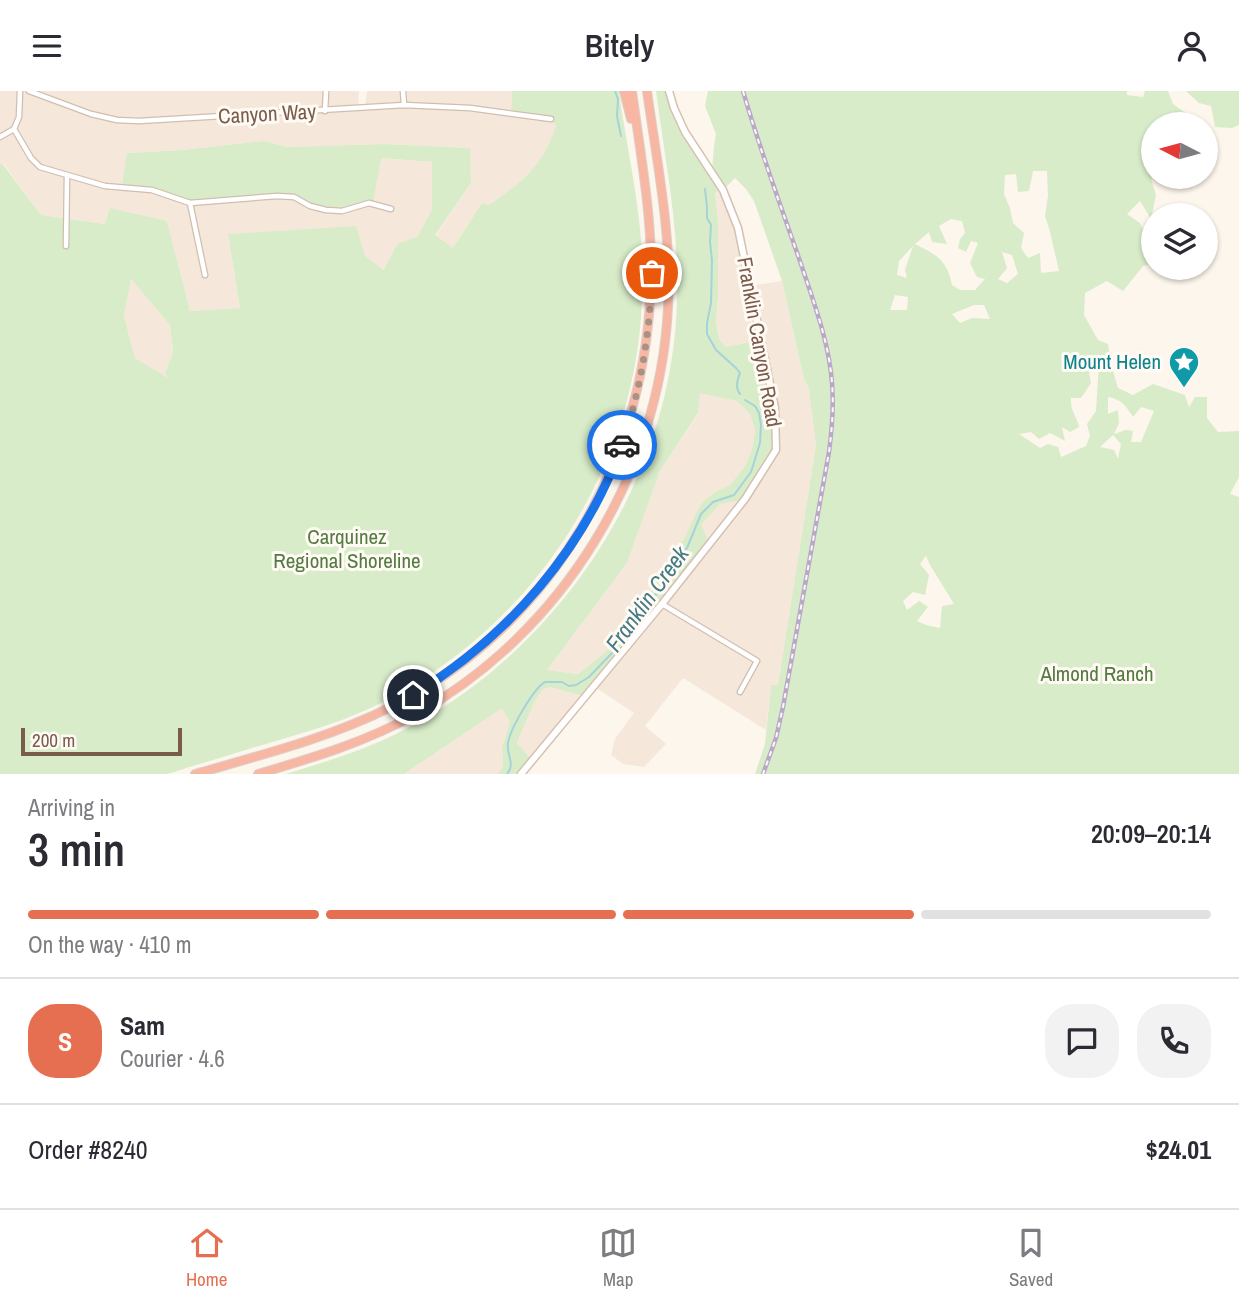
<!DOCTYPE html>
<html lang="en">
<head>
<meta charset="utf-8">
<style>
  body { margin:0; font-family:"Archivo Narrow",sans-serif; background:#f2f2f3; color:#2b2b33; height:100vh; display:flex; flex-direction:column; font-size:26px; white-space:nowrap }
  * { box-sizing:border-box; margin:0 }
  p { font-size:23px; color:#7c7c81 }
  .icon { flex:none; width:38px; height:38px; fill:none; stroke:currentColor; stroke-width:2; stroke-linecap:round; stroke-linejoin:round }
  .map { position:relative; height:683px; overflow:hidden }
  .drawer { display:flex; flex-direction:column; background:#fff; flex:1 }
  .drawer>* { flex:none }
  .needle { width:46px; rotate:276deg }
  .buttons { position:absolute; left:1141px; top:21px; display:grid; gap:14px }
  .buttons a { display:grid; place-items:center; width:77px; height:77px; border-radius:50%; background:#fff; box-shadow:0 2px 5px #0004; font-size:35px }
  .scale { position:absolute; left:21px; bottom:18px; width:161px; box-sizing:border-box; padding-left:7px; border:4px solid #7a5c4d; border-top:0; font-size:19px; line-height:24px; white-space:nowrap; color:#7a5c4d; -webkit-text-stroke:5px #fffaf3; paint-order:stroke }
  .pin { position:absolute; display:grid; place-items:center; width:60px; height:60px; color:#fff; margin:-30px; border:4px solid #fff; border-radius:50%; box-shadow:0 2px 7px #0007 }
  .courier { position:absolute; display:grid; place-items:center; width:70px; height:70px; margin:-35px; border:5px solid #1a73e8; border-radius:50%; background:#fff; color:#222; box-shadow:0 2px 9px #0007 }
  .head em { font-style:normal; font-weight:600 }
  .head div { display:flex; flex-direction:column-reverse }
  .head { display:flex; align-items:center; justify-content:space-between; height:119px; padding:0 28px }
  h1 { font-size:46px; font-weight:600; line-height:52px }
  .bar { display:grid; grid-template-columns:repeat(4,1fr); gap:10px 7px; align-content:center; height:84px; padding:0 28px }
  .bar i { height:9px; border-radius:5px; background:#e1e1e2 }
  .bar .on { background:#e76f51 }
  .bar p { grid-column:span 4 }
  .line { display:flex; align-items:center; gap:18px; padding:0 28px; border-top:2px solid #e1e1e2 }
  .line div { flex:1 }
  .round { display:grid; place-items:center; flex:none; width:74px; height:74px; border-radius:28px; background:#f2f2f3 }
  header { display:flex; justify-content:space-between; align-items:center; height:91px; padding:0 28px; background:#fff; font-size:32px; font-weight:600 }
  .tab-bar { display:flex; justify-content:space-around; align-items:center; height:98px; border-top:2px solid #e1e1e2; background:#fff; font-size:19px; color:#7c7c81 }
  .tab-bar a { display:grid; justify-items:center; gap:4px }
  .tab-bar .on { color:#e76f51 }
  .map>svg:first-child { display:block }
  .residential { fill:#f5e8da }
  .green { fill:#d8ecc9; fill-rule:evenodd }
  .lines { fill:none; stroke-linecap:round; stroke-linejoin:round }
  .stream { stroke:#a5d3da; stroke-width:2 }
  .street-casing { stroke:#d1beb0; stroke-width:7 }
  .secondary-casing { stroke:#d6c0b0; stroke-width:9 }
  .highway-casing { stroke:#dad1cd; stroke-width:10 }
  .street { stroke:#fff; stroke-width:4.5 }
  .secondary { stroke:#fff; stroke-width:6 }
  .highway { stroke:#f7b7a3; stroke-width:8 }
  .rail-casing { stroke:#b9a8c9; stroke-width:4.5 }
  .rail { stroke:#fffaf3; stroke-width:2; stroke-dasharray:5; stroke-linecap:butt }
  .done { stroke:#a89285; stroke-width:7; stroke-dasharray:0 12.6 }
  .route { stroke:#1a73e8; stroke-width:9 }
  .labels { text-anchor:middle; stroke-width:6; stroke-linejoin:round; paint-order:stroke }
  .street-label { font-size:21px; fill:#7a5c4d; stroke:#fffaf3 }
  .culture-label { font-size:21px; fill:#0d838f; stroke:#fffaf3; text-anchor:end }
  .park-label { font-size:21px; fill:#537a41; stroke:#fffaf3 }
  .water-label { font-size:23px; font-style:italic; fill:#437c86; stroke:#fffaf3 }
</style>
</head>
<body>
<header><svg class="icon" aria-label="menu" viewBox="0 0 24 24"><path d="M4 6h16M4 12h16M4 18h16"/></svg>Bitely<svg class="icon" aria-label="person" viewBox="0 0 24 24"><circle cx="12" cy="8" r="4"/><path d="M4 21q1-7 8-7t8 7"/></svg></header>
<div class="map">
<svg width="1239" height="683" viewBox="0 0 1239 683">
  <rect width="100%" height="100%" fill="#fdf6ec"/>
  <g class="residential">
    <polygon points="0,0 359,0 358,17 365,17 367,0 512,0 511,23 551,28 556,35 552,48 537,75 518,94 508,101 489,114 482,112 453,157 435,145 471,92 469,57 384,53 288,56 263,50 182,59 127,62 381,67 432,71 432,118 418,145 397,153 385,179 365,166 228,143 240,217 190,220 167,130 110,118 106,133 41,124 3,72 0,73"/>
    <polygon points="723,99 738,137 749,195 782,190 804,288 809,298 814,333 816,354 778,595 771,594 766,639 683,587 645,635 666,653 644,676 623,673 611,664 615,648 634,622 595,596 701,434 720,413 776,359 760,249 726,256 719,248 716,231 718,206 718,130 715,101"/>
    <polygon points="131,187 170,234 173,261 165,282 169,288 135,267 124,225"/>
    <polygon points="700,301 737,310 750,323 755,339 752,359 745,375 730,394 715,401 694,426 685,446 658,483 654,497 618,537 609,558 578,583 547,579 627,472 660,380 698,323"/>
    <polygon points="550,596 586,606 532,669 517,652 534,612 542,599"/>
    <polygon points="502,616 510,631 502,656 503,675 498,683 404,683"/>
  </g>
  <g class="green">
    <path d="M512,0h107c5,40 14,80 19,121 5,35 5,70 3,105 -12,167 -118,318 -268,390 -39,18 -80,29 -121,41 -19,6 -39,12 -59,18 -8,2 -17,6 -26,8 -16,0 -34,0 -50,0 -39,0 -78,0 -117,0v-610l2,-1 39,52 64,9 5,-16 57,13 23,90 50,-3 -12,-74 128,-8 9,30 19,14 13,-26 21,-8 14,-27v-47l-51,-4 -8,45 -31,8 -32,-5 -16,-9 -104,6 -38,-13 -30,-3 5,-34 55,-3 81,-9 25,6 96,-3 86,4 1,35 -36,52 18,13 29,-45 7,2c35,-24 53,-38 67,-79l-5,-7 -40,-5zM131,188l39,46 3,27 -8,21 3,5 -33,-20 -11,-42z"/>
    <path d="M656,0h13l5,17 38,63 2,-25 2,-12 -11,-28 3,-15h419v4l16,2 2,-6h23l5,13 17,12 2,8h-39l1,53 -3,2 5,16 -5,24 -11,-18 -13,13 13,9 7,15 6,5v20l-10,3 -20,25 -16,-10 -22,12 -1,22 14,25 10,4 3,20 7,24 15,7 20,-11 32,11 4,12 6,-10h12v21l11,14 21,-1v46l-9,17 9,3v277h-484l10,-30 6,-59h7l38,-240 -7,-56 -5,-10 -22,-98 -28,-80 -8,-12 -11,-11 -12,12 -8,2 3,29v76l-2,25 3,17 7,8 34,-7 15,68 1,42 -31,49 -25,5 -19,21 9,19 -124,153 -36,-10 -8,3 -8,13 -17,40 15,17 -11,14h-23l5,-8 -1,-19 8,-25 -8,-14 -98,66h-118c46,-14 91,-28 133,-52 149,-85 253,-247 258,-420 3,-71 -12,-141 -21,-211zM1033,80h14l1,25 -3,20 4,12 10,43 -18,2 -1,-20 -12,5 -7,-10 3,-15 -11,-10 -3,-15 -6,-14 1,-19 11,-1 2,18 11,-1zM951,128l11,2 3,12 -5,6 -2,9 8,4 5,-11 7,2 -8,20 7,14 8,2 -10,11h-15l-8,-5c-5,-25 -15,-30 -37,-41l14,-12 3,10 15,2 -8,-18zM913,155l-8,24 2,8 -10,-3 2,-14zM1002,161l10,3 6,19 -11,9 -9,-4 9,-11zM895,204l13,2 -1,13h-17zM974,214h10l6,14 -18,-1 -12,5 -8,-9zM1099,272l-3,48 -9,13 3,12 -4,10 -25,11 -3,-10 -10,-3 -8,4 -21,-14 12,-2 8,7 11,-6 15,8 -3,-14 8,5 9,-5c-3,-13 -9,-16 -8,-29h10l10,-15 -2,-10zM700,302l37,8 13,13 5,16 -3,20 -7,16 -15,19 -15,7 -12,10 -9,15 -9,20 -27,37 -4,14 -36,40 -9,21 -31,25 -31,-4 80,-107 33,-92 38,-58zM1108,306c13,2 18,9 25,20l8,-10 13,4 -13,31h-10l2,-11 -7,-1 -12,4 5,-11 -1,-13 -10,4zM1113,344l8,9 -3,15 -4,-9 -14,-3zM926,465l4,9 24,39 -12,2 -2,22 -14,-3 -9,-4 11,-14 -9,-6 -12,9 -4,-9 10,-9 12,3 4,-20 -9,-11z"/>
    <polygon points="1186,0 1239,0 1239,34 1232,37 1215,36 1211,15 1199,12"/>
  </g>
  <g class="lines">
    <g class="stream">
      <polyline points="615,0 618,8 617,25 621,45"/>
      <path d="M705,98l2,18v11l4,7 -1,17 2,18 -1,43 -4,20v11l9,16 20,18 4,5c-3,7 -5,15 0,21"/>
      <path d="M507,683c9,-10 -1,-19 1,-31 2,-14 26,-55 37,-61h17l7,4 7,-1 13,-8 24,-25 17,-29 29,-32 5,-15 4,-8 19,-20 14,-34 12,-12 21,-7 17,-23 9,-29 1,-18 -2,-12 -4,-7 -10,-6"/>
    </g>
    <g class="street-casing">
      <g id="street">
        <polyline points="20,0 19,26 14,38 31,67 40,76 105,95 152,99 190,112 277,105 294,106 310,115 326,119 342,120 369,112 391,118"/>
        <polyline points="29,0 91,23 117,29 139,30 404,14 470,17 551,28"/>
        <polyline points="403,0 404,14"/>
        <polyline points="325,20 326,0"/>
        <polyline points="0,46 14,38"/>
        <polyline points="190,112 205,184"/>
        <polyline points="66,155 67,85"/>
        <polyline points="662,513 757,570 740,601"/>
      </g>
    </g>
    <g class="secondary-casing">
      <polyline id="secondary" points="521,683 662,513 745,408 776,359 775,317 738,137 723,99 685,41 674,17 669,0"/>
    </g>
    <g class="highway-casing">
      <g id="highway">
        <polyline points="624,0 631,28"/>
        <path d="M195,683c66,-19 134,-36 196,-67 163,-82 258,-251 260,-432 1,-61 -11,-123 -19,-184"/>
        <path d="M258,683c54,-16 108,-32 158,-60 146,-81 244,-240 252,-407 4,-72 -11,-144 -21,-216"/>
      </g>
    </g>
    <use href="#street" class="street"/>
    <use href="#secondary" class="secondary"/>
    <use href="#highway" class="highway"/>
    <g class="rail-casing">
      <path id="rail" d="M743,0c17,59 38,116 58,173 13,39 28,78 31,119 2,23 0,46 -3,69l-46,255 -7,31 -13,36"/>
    </g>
    <use href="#rail" class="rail"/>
  </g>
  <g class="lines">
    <path class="done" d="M622,354c19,-56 28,-113 30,-172"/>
    <path class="route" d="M413,604c95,-58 171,-145 209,-250"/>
  </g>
  <defs>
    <g id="sight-pin" transform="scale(1.575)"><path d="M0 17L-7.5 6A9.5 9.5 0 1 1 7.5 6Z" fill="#0f9aa8" stroke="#fffaf3"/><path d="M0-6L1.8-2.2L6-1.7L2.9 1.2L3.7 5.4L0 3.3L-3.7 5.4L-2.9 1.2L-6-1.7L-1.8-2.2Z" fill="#fff"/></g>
  </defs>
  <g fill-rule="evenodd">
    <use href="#sight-pin" x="1184" y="271"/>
  </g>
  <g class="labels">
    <g class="street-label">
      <text transform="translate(267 23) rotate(-3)" y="7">Canyon Way</text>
      <text transform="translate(759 251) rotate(80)" y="7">Franklin Canyon Road</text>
    </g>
    <g class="culture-label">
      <text x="1161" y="278">Mount Helen</text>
    </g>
    <g class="park-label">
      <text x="347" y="453">Carquinez<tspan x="347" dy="24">Regional Shoreline</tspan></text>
      <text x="1097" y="590">Almond Ranch</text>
    </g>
    <g class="water-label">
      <text transform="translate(647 508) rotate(-54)" y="8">Franklin Creek</text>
    </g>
  </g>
</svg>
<div class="buttons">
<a><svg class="needle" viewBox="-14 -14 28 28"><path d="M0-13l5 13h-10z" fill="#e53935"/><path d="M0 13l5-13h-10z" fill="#7c7c81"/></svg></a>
<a><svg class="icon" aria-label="layers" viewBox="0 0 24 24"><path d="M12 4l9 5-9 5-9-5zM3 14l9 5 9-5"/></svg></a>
</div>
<div class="scale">200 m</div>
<div class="pin" style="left:652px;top:182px;background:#ea580c"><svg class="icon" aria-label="bag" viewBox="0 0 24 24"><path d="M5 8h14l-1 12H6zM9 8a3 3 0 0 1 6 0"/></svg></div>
<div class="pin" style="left:413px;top:604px;background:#1f2937"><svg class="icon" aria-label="home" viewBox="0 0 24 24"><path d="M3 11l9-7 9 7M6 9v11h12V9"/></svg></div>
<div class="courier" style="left:622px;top:354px"><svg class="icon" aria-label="car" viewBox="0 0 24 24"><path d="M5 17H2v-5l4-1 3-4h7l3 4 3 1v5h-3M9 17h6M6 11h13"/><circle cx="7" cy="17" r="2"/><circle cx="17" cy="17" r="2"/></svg></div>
</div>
<section class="drawer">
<div class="head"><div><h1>3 min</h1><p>Arriving in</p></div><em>20:09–20:14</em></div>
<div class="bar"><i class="on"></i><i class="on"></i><i class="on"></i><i></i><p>On the way · 410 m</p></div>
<div class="line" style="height:126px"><b class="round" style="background:#e76f51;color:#fff">S</b><div><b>Sam</b><p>Courier · 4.6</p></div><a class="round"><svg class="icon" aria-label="chat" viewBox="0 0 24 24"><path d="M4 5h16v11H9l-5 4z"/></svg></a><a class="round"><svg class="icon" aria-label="phone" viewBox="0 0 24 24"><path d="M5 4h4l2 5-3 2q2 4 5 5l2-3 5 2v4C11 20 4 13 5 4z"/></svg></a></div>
<div class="line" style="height:91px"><div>Order #8240</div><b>$24.01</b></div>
</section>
<nav class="tab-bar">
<a class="on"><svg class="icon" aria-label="home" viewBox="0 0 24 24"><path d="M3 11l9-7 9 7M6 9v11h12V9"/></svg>Home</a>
<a><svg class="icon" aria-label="map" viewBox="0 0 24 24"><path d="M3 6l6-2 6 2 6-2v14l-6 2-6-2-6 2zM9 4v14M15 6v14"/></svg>Map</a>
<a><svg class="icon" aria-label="saved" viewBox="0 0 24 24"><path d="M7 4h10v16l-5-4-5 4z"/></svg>Saved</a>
</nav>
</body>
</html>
